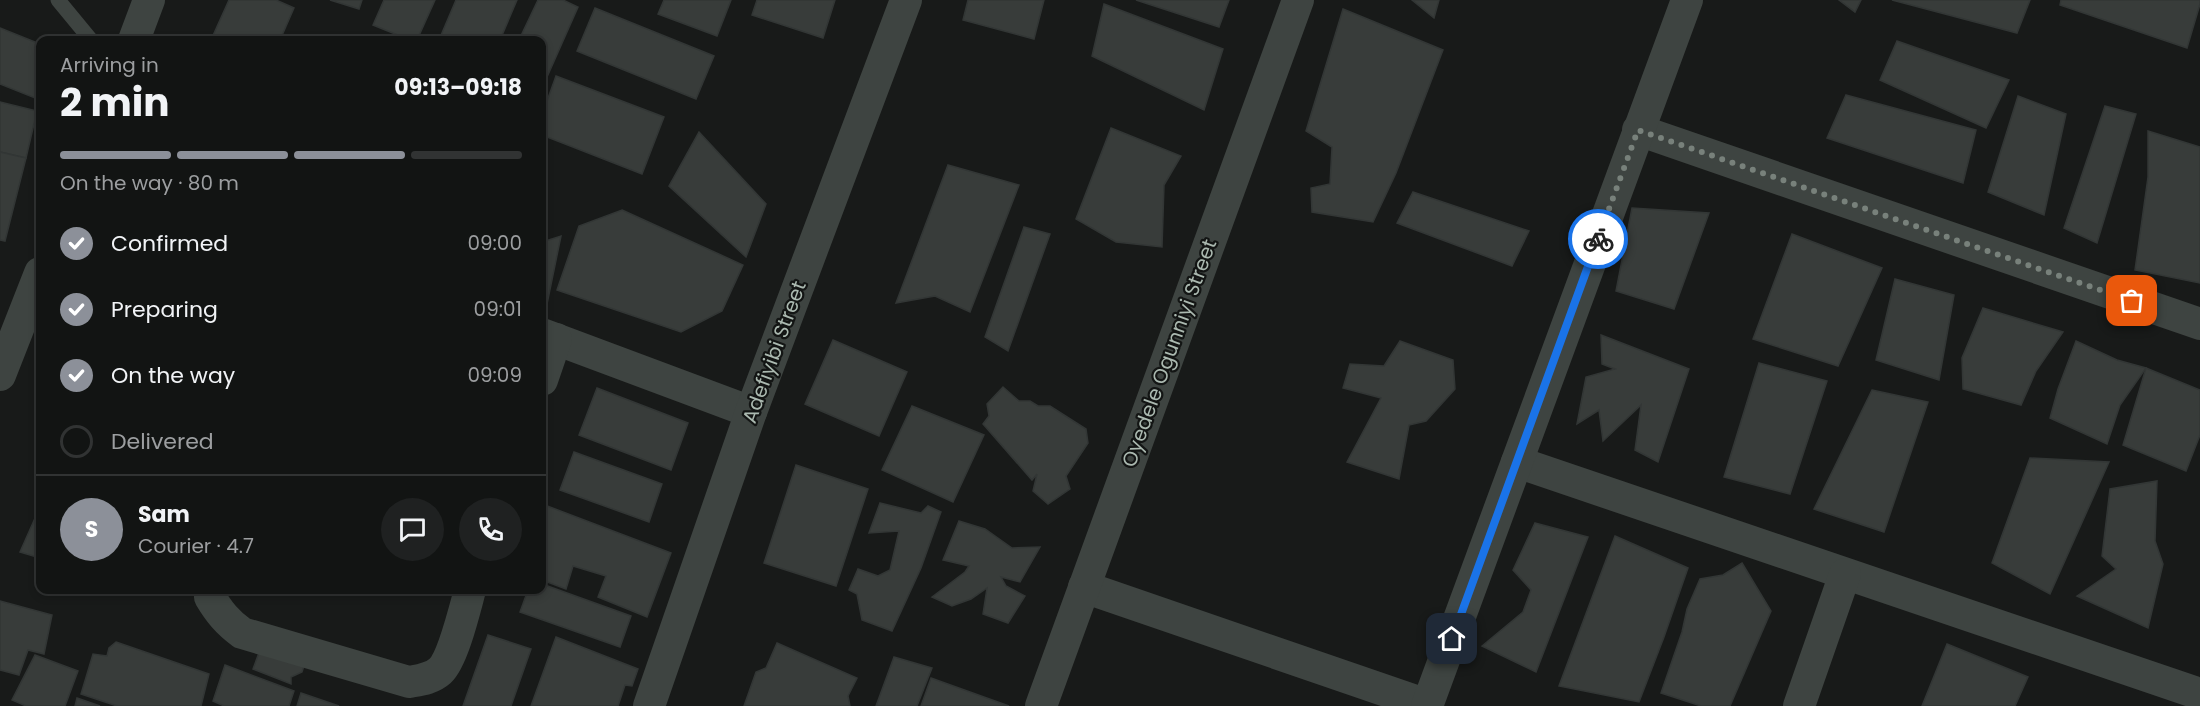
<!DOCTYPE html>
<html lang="en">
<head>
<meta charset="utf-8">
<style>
  body { margin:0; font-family:Poppins,sans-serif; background:#1f2121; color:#f1f3f6; height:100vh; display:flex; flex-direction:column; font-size:22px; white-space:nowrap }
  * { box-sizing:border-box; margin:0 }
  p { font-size:20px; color:#9c9ea0 }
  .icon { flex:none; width:33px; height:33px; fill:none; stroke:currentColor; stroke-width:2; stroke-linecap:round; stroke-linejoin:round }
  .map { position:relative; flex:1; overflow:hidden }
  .side { position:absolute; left:36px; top:36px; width:510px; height:558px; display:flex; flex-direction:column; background:#121413; border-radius:12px; box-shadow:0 3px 9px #0003,0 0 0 2px #313333 }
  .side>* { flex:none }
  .pin { position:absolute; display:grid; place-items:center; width:51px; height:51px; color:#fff; margin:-26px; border-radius:12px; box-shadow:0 3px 9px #0006 }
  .courier { position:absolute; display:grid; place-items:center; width:60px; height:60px; margin:-30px; border:4px solid #1a73e8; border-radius:50%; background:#fff; color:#222; box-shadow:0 2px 8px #0007 }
  .summary em { font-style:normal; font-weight:700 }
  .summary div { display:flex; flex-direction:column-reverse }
  .summary { display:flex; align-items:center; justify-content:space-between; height:102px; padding:0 24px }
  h1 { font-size:39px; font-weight:700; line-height:45px }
  .bar { display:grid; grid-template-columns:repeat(4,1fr); gap:9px 6px; align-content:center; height:72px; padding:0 24px }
  .bar i { height:8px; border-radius:4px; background:#313333 }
  .bar .selected { background:#8c9099 }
  .bar p { grid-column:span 4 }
  .line { display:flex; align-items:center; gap:15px; padding:0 24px; border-top:2px solid #313333 }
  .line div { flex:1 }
  .round { display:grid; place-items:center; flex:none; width:63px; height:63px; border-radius:32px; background:#1f2121 }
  ol { padding:0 24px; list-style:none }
  li { display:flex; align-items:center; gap:18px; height:66px }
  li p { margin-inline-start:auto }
  li .icon { padding:6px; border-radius:50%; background:#8c9099; color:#fff; stroke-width:4 }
  li:last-child { color:#9c9ea0 }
  li i { width:33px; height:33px; border:3px solid #313333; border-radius:50% }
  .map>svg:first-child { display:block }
  .building { fill:#383c3a; stroke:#323635; stroke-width:1.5 }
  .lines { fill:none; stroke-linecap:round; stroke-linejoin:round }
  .lane { stroke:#3e4441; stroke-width:15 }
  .street { stroke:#3e4441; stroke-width:32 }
  .done { stroke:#78817b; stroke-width:6; stroke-dasharray:0 10.8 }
  .route { stroke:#1a73e8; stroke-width:8 }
  .labels { text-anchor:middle; stroke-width:4.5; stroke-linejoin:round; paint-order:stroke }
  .street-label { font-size:20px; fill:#abb9b0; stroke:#131514 }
</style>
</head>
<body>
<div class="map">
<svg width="2200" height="706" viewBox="0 0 2200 706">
  <rect width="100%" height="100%" fill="#181a19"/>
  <g class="building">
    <polygon points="229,0 276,0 294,8 280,40 211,40"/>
    <polygon points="330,0 362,0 359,9"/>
    <polygon points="384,0 435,0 417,40 410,40 373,25"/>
    <polygon points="456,0 517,0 500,40 439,40"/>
    <polygon points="538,0 563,0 578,7 547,77 542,77 542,40 519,40"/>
    <polygon points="664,0 731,0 717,36 658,14"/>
    <polygon points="757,0 835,0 823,38 752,15"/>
    <polygon points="968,0 1044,0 1034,39 963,20"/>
    <polygon points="1136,0 1229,0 1219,27"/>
    <polygon points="1412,0 1439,0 1434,18"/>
    <polygon points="1839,0 1861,0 1855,12"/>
    <polygon points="1892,0 2030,0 2017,33"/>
    <polygon points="2061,0 2200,0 2200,4 2187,48 2060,5"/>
    <polygon points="1104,4 1223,49 1204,110 1092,56"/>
    <polygon points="595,8 714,56 696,99 577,51"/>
    <polygon points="1343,9 1443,50 1396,173 1373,222 1312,212 1311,188 1330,184 1332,147 1306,131"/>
    <polygon points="0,28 40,44 40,100 0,84"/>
    <polygon points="1897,41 2009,80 1986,128 1880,80"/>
    <polygon points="556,76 664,117 642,174 542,135 542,115"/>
    <polygon points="1846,95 1976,130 1963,183 1827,138"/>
    <polygon points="2018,96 2066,114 2044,215 1988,192"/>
    <polygon points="0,102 37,111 26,158 0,152"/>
    <polygon points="2105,106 2136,114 2097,243 2064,228"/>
    <polygon points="1111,128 1181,156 1164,185 1162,247 1116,242 1076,219"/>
    <polygon points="2148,131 2200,147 2200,283 2135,270 2148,177"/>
    <polygon points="699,132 766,204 746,257 669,186"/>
    <polygon points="0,152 26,158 5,241 0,240"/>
    <polygon points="948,165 1019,185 970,312 935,296 896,303"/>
    <polygon points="1413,192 1529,231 1512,266 1397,223"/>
    <polygon points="1632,208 1709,213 1674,309 1616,291"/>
    <polygon points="622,210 743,265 722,311 681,332 557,290 579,226"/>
    <polygon points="1024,227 1050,234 1008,351 985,337"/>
    <polygon points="1792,234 1882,268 1838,366 1753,339"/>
    <polygon points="561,236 547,304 542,303 542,242"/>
    <polygon points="1895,279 1954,295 1939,380 1876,360"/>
    <polygon points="1983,308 2063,332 2036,371 2021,405 1963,389 1962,358"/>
    <polygon points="1601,335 1689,369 1658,462 1635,450 1641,405 1603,441 1599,410 1577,424 1586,377 1615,369 1602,364"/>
    <polygon points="833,340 907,372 879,436 805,404"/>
    <polygon points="1400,341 1453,360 1455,389 1426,421 1409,425 1399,479 1347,462 1381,398 1343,388 1350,364 1384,366"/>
    <polygon points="2076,341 2117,360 2146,368 2120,405 2107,444 2050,418 2058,389"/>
    <polygon points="1759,363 1827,381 1790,494 1724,477"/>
    <polygon points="2146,368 2200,390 2200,435 2186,471 2123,445"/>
    <polygon points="1003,387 1019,401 1030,401 1038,406 1050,406 1086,429 1088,443 1066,476 1070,489 1048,504 1033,491 1037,474 1032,480 983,424 989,416 987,404"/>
    <polygon points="597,388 688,423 671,470 579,435"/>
    <polygon points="1872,390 1928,402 1884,532 1814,509"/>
    <polygon points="912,406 984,435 953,502 882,470"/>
    <polygon points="574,452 662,484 649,522 560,490"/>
    <polygon points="2030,458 2109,462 2050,594 1992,563"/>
    <polygon points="796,465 868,489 836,586 764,563"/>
    <polygon points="2157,481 2155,541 2163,564 2148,628 2077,596 2116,569 2102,556 2110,489"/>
    <polygon points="880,503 921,513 928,506 941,512 921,568 892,631 862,620 857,594 849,590 858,569 878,576 890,570 899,531 869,533"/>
    <polygon points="542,504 671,553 647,617 598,597 606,576 573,566 566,589 542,580"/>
    <polygon points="40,507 40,558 20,552"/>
    <polygon points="959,521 985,529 1012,548 1040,547 1020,582 1001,577 1006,586 1025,596 1008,623 983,614 987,588 971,599 952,606 932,597 965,572 969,566 943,560"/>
    <polygon points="1535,523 1588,537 1536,672 1482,646 1523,612 1531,590 1513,570"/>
    <polygon points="1615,536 1688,568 1664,637 1639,702 1559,686"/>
    <polygon points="1742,563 1771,611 1730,706 1701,706 1661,693 1682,632 1687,609 1700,579 1723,575"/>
    <polygon points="542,584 631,616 620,647 520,612 528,590 542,590"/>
    <polygon points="0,601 52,615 44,654 28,650 19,675 0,670"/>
    <polygon points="488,635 531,649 511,706 463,706"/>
    <polygon points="556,637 638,669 632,686 625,685 618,706 531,706"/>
    <polygon points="116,642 209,674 201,706 117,706 81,694 93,654 107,656 109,648"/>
    <polygon points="777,643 857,678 848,696 850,706 744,706 756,672 766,668"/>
    <polygon points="1947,644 2028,677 2015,706 1922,706"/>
    <polygon points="260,650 307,656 302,672 291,677 291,684 253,669"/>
    <polygon points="35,655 78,671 65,706 26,706 12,700"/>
    <polygon points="894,657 932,668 917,706 876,706"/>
    <polygon points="225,665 294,691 289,706 224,706 213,701"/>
    <polygon points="931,678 1009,706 921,706"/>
    <polygon points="301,693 339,706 297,706"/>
    <polygon points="77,698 100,706 75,706"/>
  </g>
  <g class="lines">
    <polyline class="lane" points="58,0 91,40"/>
    <g class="street">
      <polyline points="134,40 149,0"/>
      <polyline points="1638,130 2200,324"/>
      <polyline points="542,334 751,412"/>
      <polyline points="0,375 40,273"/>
      <polyline points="542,380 556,339"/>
      <polyline points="1517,462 2194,692"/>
      <polyline points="1084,587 1427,705"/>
      <path d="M211,590l-1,7c9,15 17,25 32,36l167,49c11,-2 22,-3 31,-11 13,-12 25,-63 30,-81"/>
      <polyline points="649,706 751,412 906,0"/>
      <polyline points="1041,706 1298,0"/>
      <polyline points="1427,706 1687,0"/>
      <polyline points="1799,706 1845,574"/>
    </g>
  </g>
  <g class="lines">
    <polyline class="done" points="1598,239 1638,130 2132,301"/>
    <polyline class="route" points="1452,639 1598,239"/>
  </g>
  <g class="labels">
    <g class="street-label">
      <text transform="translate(774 352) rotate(-70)" y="7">Adefiyibi Street</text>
      <text transform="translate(1169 353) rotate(-70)" y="7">Oyedele Ogunniyi Street</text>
    </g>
  </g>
</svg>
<div class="pin" style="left:2132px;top:301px;background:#ea580c"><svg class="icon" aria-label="bag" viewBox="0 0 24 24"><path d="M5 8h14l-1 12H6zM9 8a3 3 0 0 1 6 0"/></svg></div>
<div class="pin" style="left:1452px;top:639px;background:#1f2937"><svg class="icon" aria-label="home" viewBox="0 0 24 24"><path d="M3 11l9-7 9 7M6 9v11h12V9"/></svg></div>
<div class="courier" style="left:1598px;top:239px"><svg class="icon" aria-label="bike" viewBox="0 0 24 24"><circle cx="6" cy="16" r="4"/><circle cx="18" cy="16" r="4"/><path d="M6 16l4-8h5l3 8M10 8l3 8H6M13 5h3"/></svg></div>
<section class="side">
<div class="summary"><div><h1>2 min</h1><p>Arriving in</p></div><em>09:13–09:18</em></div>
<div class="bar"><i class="selected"></i><i class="selected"></i><i class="selected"></i><i></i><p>On the way · 80 m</p></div>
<ol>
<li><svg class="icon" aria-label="check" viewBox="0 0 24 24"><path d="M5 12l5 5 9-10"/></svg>Confirmed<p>09:00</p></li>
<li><svg class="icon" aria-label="check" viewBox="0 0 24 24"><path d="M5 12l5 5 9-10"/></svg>Preparing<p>09:01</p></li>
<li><svg class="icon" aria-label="check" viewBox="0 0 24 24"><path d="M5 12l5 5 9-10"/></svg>On the way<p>09:09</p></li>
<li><i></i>Delivered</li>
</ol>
<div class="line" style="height:108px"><b class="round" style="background:#8c9099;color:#fff">S</b><div><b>Sam</b><p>Courier · 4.7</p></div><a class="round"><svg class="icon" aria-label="chat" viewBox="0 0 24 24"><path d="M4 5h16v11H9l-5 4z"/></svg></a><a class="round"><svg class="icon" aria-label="phone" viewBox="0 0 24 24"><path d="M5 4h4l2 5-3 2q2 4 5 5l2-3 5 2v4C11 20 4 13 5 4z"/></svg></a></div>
</section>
</div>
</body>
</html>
